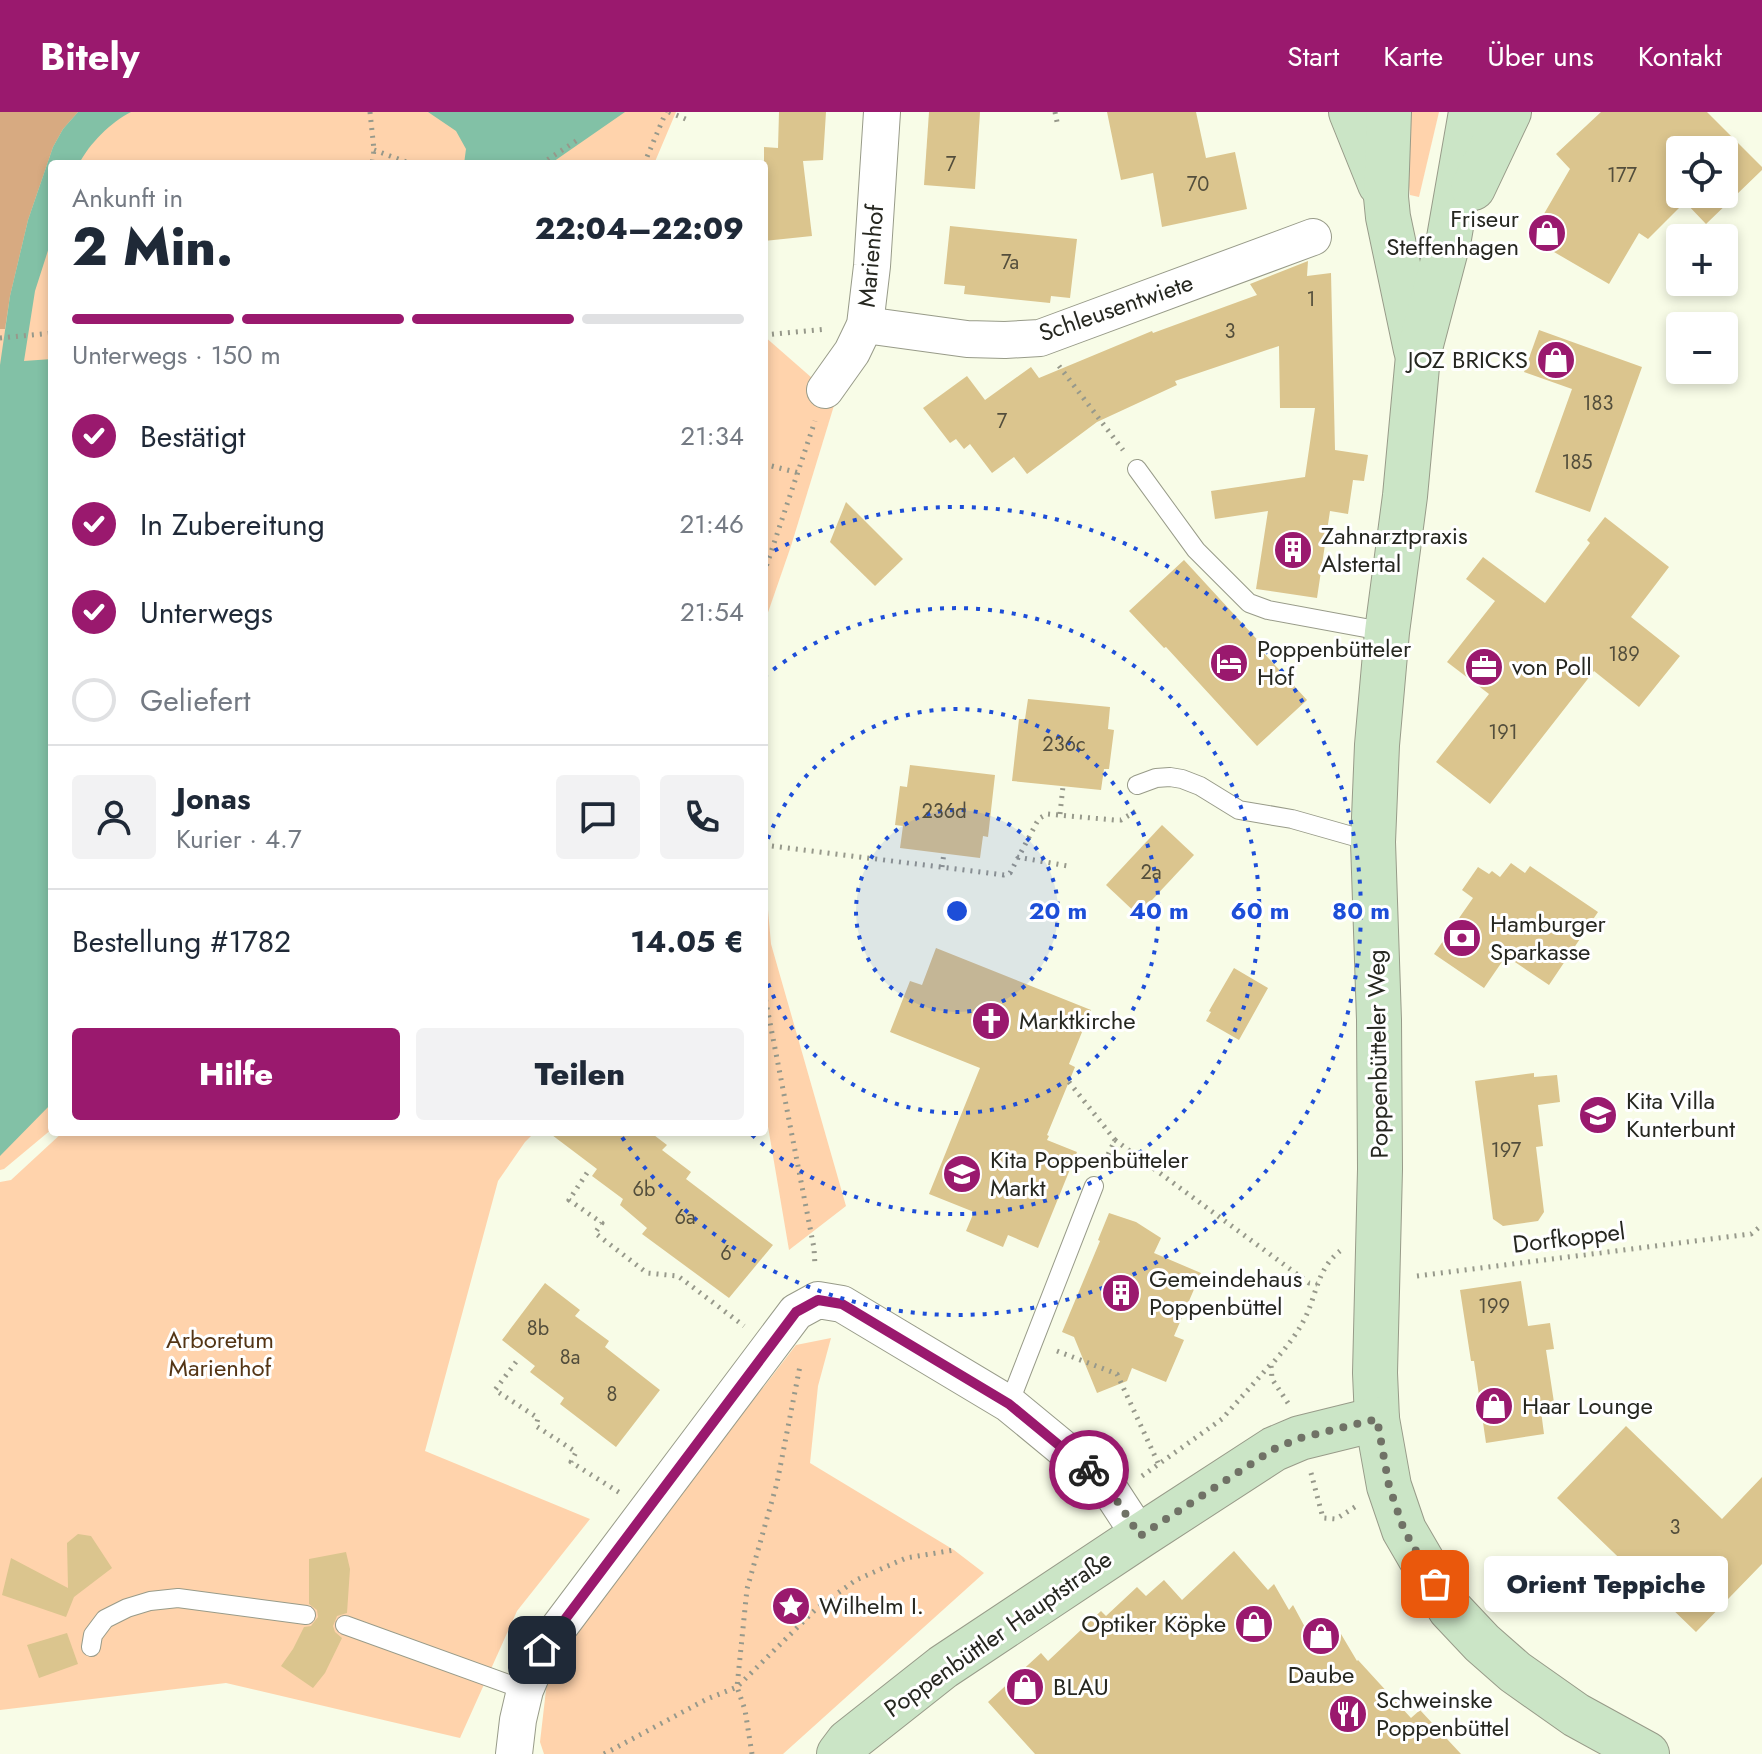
<!DOCTYPE html>
<html lang="de">
<head>
<meta charset="utf-8">
<style>
  body { margin:0; font-family:Jost,sans-serif; background:#f2f2f3; color:#1f2937; height:100vh; display:flex; flex-direction:column; font-size:30px; white-space:nowrap }
  * { box-sizing:border-box; margin:0 }
  p { font-size:26px; color:#747a83 }
  .icon { flex:none; width:44px; height:44px; fill:none; stroke:currentColor; stroke-width:2; stroke-linecap:round; stroke-linejoin:round }
  .map { position:relative; flex:1; overflow:hidden }
  .details { position:absolute; left:48px; top:48px; width:720px; height:976px; display:flex; flex-direction:column; background:#fff; border-radius:8px; box-shadow:0 4px 12px #0003 }
  .details>* { flex:none }
  .controls { position:absolute; left:1666px; top:24px; display:grid; gap:16px }
  .controls a { display:grid; place-items:center; width:72px; height:72px; border-radius:8px; background:#fff; box-shadow:0 4px 12px #0003; font-size:40px }
  .pin { position:absolute; display:grid; place-items:center; width:68px; height:68px; color:#fff; margin:-34px; border-radius:16px; box-shadow:0 4px 12px #0006 }
  .courier { position:absolute; display:grid; place-items:center; width:80px; height:80px; margin:-40px; border:6px solid #9a196e; border-radius:50%; background:#fff; color:#222; box-shadow:0 2px 10px #0007 }
  .bubble { position:absolute; height:56px; border-radius:8px; background:#fff; box-shadow:0 4px 12px #0003; font-size:26px; font-weight:800; line-height:56px; text-align:center }
  .overview em { font-style:normal; font-weight:800 }
  .overview div { display:flex; flex-direction:column-reverse }
  .overview { display:flex; align-items:center; justify-content:space-between; height:136px; padding:0 24px }
  h1 { font-size:52px; font-weight:800; line-height:60px }
  .bar { display:grid; grid-template-columns:repeat(4,1fr); gap:12px 8px; align-content:center; height:96px; padding:0 24px }
  .bar i { height:10px; border-radius:6px; background:#e0e1e3 }
  .bar .selected { background:#9a196e }
  .bar p { grid-column:span 4 }
  .line { display:flex; align-items:center; gap:20px; padding:0 24px; border-top:2px solid #e0e1e3 }
  .line div { flex:1 }
  .round { display:grid; place-items:center; flex:none; width:84px; height:84px; border-radius:8px; background:#f2f2f3 }
  ol { padding:0 24px; list-style:none }
  li { display:flex; align-items:center; gap:24px; height:88px }
  li p { margin-inline-start:auto }
  li .icon { padding:8px; border-radius:50%; background:#9a196e; color:#fff; stroke-width:4 }
  li:last-child { color:#747a83 }
  li i { width:44px; height:44px; border:4px solid #e0e1e3; border-radius:50% }
  .cta { display:flex; gap:16px; margin-top:auto; padding:16px 24px }
  .cta a { flex:1; height:92px; border-radius:8px; background:#9a196e; color:#fff; font-size:32px; font-weight:800; line-height:92px; text-align:center }
  .cta a+a { background:#f2f2f3; color:#1f2937 }
  header { display:flex; align-items:center; gap:48px; box-sizing:border-box; height:112px; padding:0 40px; background:#9a196e; color:#fff }
  header strong { font-size:38px }
  nav { display:flex; gap:44px; margin-inline-start:auto; font-size:28px }
  .map>svg:first-child { display:block }
  .green { fill:#ffd3ac }
  .forest { fill:#d7aa81 }
  .water { fill:#82c1a6 }
  .building { fill:#dbc58e; fill-rule:evenodd }
  .lines { fill:none; stroke-linecap:round; stroke-linejoin:round }
  .lane-casing { stroke:#989b89; stroke-width:20 }
  .street-casing { stroke:#989b89; stroke-width:38 }
  .secondary-casing { stroke:#989b89; stroke-width:46 }
  .path { stroke:#97998b; stroke-width:5; stroke-dasharray:2 6; stroke-linecap:butt }
  .lane { stroke:#fff; stroke-width:18 }
  .street { stroke:#fff; stroke-width:36 }
  .secondary { stroke:#cbe5c6; stroke-width:44 }
  .done { stroke:#707266; stroke-width:8; stroke-dasharray:0 14.4 }
  .route { stroke:#9a196e; stroke-width:10 }
  .ring { fill:none; stroke:#1d4ed8; stroke-width:4; stroke-dasharray:4 8 }
  .labels { text-anchor:middle; stroke-width:6; stroke-linejoin:round; paint-order:stroke }
  .number-label { font-size:20px; fill:#534e3c }
  .poi-label { font-size:24px; fill:#262720; stroke:#fff; text-anchor:start }
  .street-label { font-size:24px; fill:#262720; stroke:#fff }
  .park-label { font-size:24px; fill:#543515; stroke:#fff }
  .centre { fill:#1d4ed8; stroke:#fff; stroke-width:4 }
  .ring-label { font-size:24px; text-anchor:middle; font-weight:bold; fill:#1d4ed8; stroke:#fff; stroke-width:6; stroke-linejoin:round; paint-order:stroke }
</style>
</head>
<body>
<header>
<strong>Bitely</strong>
<nav><a>Start</a><a>Karte</a><a>Über uns</a><a>Kontakt</a></nav>
</header>
<div class="map">
<svg width="1762" height="1642" viewBox="0 0 1762 1642">
  <rect width="100%" height="100%" fill="#f8fce7"/>
  <g class="green">
    <polygon points="0,0 676,0 654,52 52,52 52,1017 4,1057 0,1058"/>
    <polygon points="1405,0 1439,0 1419,85 1410,83 1404,30"/>
    <polygon points="764,224 836,287 791,434 764,512"/>
    <polygon points="764,752 771,832 846,1094 789,1138 764,991"/>
    <polygon points="63,1020 535,1020 525,1030 498,1069 425,1339 590,1407 517,1499 460,1626 226,1571 0,1598 0,1070 11,1068"/>
    <polygon points="831,1226 818,1274 810,1351 954,1438 984,1461 783,1642 544,1642 540,1630 549,1552 796,1233"/>
  </g>
  <polygon class="forest" points="0,0 78,0 63,17 53,35 28,108 10,184 5,217 0,217"/>
  <g class="water">
    <path d="M78,0h53c-20,10 -42,32 -52,52h-27v74l-17,53 -11,70 28,-2v744l-52,53v-791l10,-69 18,-76 25,-73 10,-18z"/>
    <polygon points="428,0 625,0 550,52 464,52 466,37 456,19"/>
  </g>
  <g class="building">
    <polygon points="779,0 826,0 823,48 803,49 812,124 764,129 764,35 778,36"/>
    <polygon points="929,0 980,0 975,77 924,73"/>
    <polygon points="1107,0 1196,0 1206,46 1235,40 1247,97 1162,115 1153,61 1121,68"/>
    <path d="M1601,0h106l55,55v3l-56,54 -21,-22 -37,37 -9,-6 -30,51 -79,-46 40,-69 -14,-15zM1680,38h44v44h-44z"/>
    <polygon points="950,114 1077,127 1070,186 1051,184 1050,191 964,182 965,174 944,172"/>
    <polygon points="1308,149 1307,164 1331,161 1335,338 1368,343 1364,369 1353,368 1348,402 1330,399 1317,486 1256,477 1268,399 1215,407 1211,379 1305,365 1315,296 1280,296 1279,234 1175,269 1177,273 1097,310 1027,362 1014,345 992,361 970,332 964,337 956,327 950,331 923,296 967,264 985,288 1031,255 1039,266 1152,219 1153,221 1257,183 1250,172"/>
    <polygon points="1539,218 1642,255 1590,400 1535,380 1572,277 1524,260"/>
    <polygon points="846,390 903,447 875,474 830,430"/>
    <polygon points="1605,405 1669,455 1631,505 1680,544 1639,595 1594,559 1490,692 1436,650 1489,582 1447,550 1495,489 1466,467 1483,445 1545,491 1590,431 1587,428"/>
    <polygon points="1184,448 1264,535 1261,538 1307,588 1257,634 1166,535 1164,536 1129,499"/>
    <polygon points="1028,587 1110,595 1108,617 1114,618 1109,657 1104,657 1101,678 1012,669 1019,607 1025,607"/>
    <polygon points="910,653 995,663 988,725 983,724 980,746 900,736 903,714 895,713 900,674 907,675"/>
    <polygon points="1162,713 1194,743 1138,803 1106,773"/>
    <polygon points="1511,751 1525,761 1530,754 1598,800 1549,873 1506,844 1484,876 1434,842 1473,786 1462,778 1478,755 1489,762 1492,759 1500,765"/>
    <polygon points="936,836 1091,898 1069,952 1075,955 1047,1023 1049,1024 1047,1028 1077,1040 1038,1136 1008,1123 1003,1135 966,1119 974,1100 929,1082 980,956 890,920 910,869 922,873"/>
    <polygon points="1234,856 1268,876 1239,928 1206,909 1211,900 1209,899"/>
    <polygon points="1534,961 1534,965 1557,963 1560,990 1538,993 1543,1034 1536,1035 1544,1100 1538,1109 1503,1114 1493,1107 1475,969"/>
    <polygon points="548,1020 650,1020 667,1033 662,1038 691,1060 686,1067 773,1133 729,1186 642,1122 647,1116 620,1093 623,1087 592,1064 597,1057"/>
    <polygon points="1109,1101 1136,1110 1161,1126 1154,1141 1201,1161 1174,1224 1184,1228 1166,1270 1132,1256 1127,1269 1097,1281 1074,1225 1062,1220 1100,1129 1098,1128"/>
    <polygon points="1521,1169 1528,1214 1550,1211 1554,1237 1546,1238 1555,1297 1541,1299 1544,1322 1486,1331 1474,1249 1471,1249 1460,1178"/>
    <polygon points="545,1171 580,1198 575,1204 609,1229 605,1235 660,1278 616,1335 560,1292 564,1286 530,1260 535,1254 502,1228"/>
    <polygon points="1626,1314 1722,1407 1762,1365 1762,1452 1696,1520 1557,1386"/>
    <polygon points="78,1422 91,1424 112,1456 74,1485 66,1505 2,1483 11,1446 68,1476 67,1431"/>
    <polygon points="1234,1439 1268,1478 1274,1472 1289,1498 1293,1493 1307,1519 1321,1508 1335,1525 1341,1522 1357,1549 1358,1548 1411,1606 1420,1598 1461,1642 1035,1642 988,1590 1041,1541 1048,1549 1101,1499 1106,1504 1137,1475 1146,1484 1164,1468 1182,1488"/>
    <polygon points="346,1440 350,1457 347,1501 337,1504 333,1514 335,1520 342,1526 325,1561 313,1576 281,1554 293,1537 304,1515 311,1514 318,1505 317,1498 309,1492 309,1447"/>
    <polygon points="67,1521 78,1552 39,1566 27,1533"/>
  </g>
  <g class="lines">
    <g class="lane-casing">
      <g id="lane">
        <polyline points="1137,357 1196,438 1249,491 1268,498 1387,520"/>
        <polyline points="1137,673 1156,666 1170,665 1182,667 1200,674 1239,698 1292,707 1373,730"/>
        <polyline points="1009,1292 1094,1074"/>
        <polyline points="345,1513 525,1578"/>
        <polyline points="91,1535 93,1523 105,1507 127,1496 150,1489 178,1486 306,1503"/>
      </g>
    </g>
    <g class="street-casing">
      <g id="street">
        <polyline points="865,213 967,227 1005,228 1040,226 1313,125"/>
        <polyline points="825,278 852,240 865,213 872,154 882,0"/>
        <polyline points="514,1642 518,1608 525,1578 542,1538 796,1200 818,1188 842,1192 1009,1292 1106,1372 1140,1424"/>
      </g>
    </g>
    <g class="secondary-casing">
      <g id="secondary">
        <polyline points="1351,0 1380,72"/>
        <polyline points="1389,0 1386,85 1388,105 1416,238"/>
        <polyline points="1471,0 1449,126 1418,244 1405,384 1387,520 1377,633 1373,730 1379,908 1380,1057 1375,1261 1377,1307 1389,1374 1404,1418 1450,1497 1482,1531 1515,1560 1576,1603 1647,1642"/>
        <polyline points="1473,76 1509,0"/>
        <polyline points="839,1642 848,1630 943,1555 1140,1424 1274,1337 1300,1326 1377,1307"/>
      </g>
    </g>
    <g class="path">
      <polyline points="370,0 374,38 372,52"/>
      <polyline points="669,0 688,8"/>
      <polyline points="1055,0 1058,15"/>
      <polyline points="374,38 412,52"/>
      <polyline points="541,52 579,27"/>
      <polyline points="644,52 666,0"/>
      <polyline points="764,223 827,217"/>
      <polyline points="0,226 52,221"/>
      <polyline points="1059,254 1123,338"/>
      <polyline points="764,352 799,361"/>
      <polyline points="764,461 815,309"/>
      <polyline points="1060,702 1063,674"/>
      <polyline points="764,733 1004,763 1010,761 1037,710 1040,706 1047,702 1114,708 1121,708 1136,699"/>
      <polyline points="1017,745 1068,754"/>
      <polyline points="942,755 944,741"/>
      <polyline points="764,880 814,1136 815,1154"/>
      <polyline points="1069,970 1115,1028 1104,1051"/>
      <polyline points="1115,1028 1309,1171 1317,1172"/>
      <polyline points="587,1061 569,1088 602,1111 595,1121 647,1161 678,1164 744,1214"/>
      <polyline points="1417,1164 1751,1122 1762,1113"/>
      <polyline points="1057,1239 1117,1262 1159,1353"/>
      <polyline points="516,1250 495,1278 538,1306 536,1314 576,1340 571,1350 620,1381"/>
      <path d="M1288,1291l-16,-24 -1,-14c13,-15 25,-29 34,-47 12,-24 12,-49 35,-67"/>
      <polyline points="1311,1361 1323,1406 1336,1407 1358,1393"/>
      <polyline points="1142,1364 1222,1307 1270,1253"/>
      <polyline points="604,1642 707,1587 737,1575 817,1496 856,1468 906,1446 954,1438"/>
      <polyline points="752,1642 745,1598 737,1575 747,1477 777,1371 800,1254"/>
    </g>
    <use href="#lane" class="lane"/>
    <use href="#street" class="street"/>
    <use href="#secondary" class="secondary"/>
  </g>
  <g class="lines">
    <polyline class="done" points="1089,1358 1106,1372 1140,1424 1274,1337 1300,1326 1377,1307 1389,1374 1404,1418 1435,1472"/>
    <polyline class="route" points="542,1538 796,1200 818,1188 842,1192 1009,1292 1089,1358"/>
  </g>
  <circle cx="957" cy="799" r="101" fill="#1d4ed8" fill-opacity=".12"/>
  <g class="ring">
    <circle cx="957" cy="799" r="101"/>
    <path d="M764 738A202 202 0 1 1 764 860"/>
    <path d="M764 565A303 303 0 1 1 750 1021"/>
    <path d="M764 444A404 404 0 1 1 620 1022"/>
  </g>
  <defs>
    <g id="shop-disc" transform="scale(2)"><circle r="9.5" fill="#9a196e" stroke="#fff"/><path d="M-5-2.5h2.3a2.7 3.5 0 0 1 5.4 0H5L5.5 6h-11ZM-1.5-2.5h3a1.5 2.3 0 0 0-3 0Z" fill="#fff"/></g>
    <g id="building-disc" transform="scale(2)"><circle r="9.5" fill="#9a196e" stroke="#fff"/><path d="M-4-6H4V6H1V3H-1V6H-4ZM-2.5-4.3h1.7v1.8h-1.7ZM.8-4.3h1.7v1.8H.8ZM-2.5-1h1.7V.8h-1.7ZM.8-1h1.7V.8H.8Z" fill="#fff"/></g>
    <g id="hotel-disc" transform="scale(2)"><circle r="9.5" fill="#9a196e" stroke="#fff"/><path d="M-6-4.5h1.5V1H6V5H4.5V3h-9V5H-6ZM-4 0a1.8 1.8 0 1 1 3.6 0ZM.5 0V-2.5h3Q6-2.5 6 0Z" fill="#fff"/></g>
    <g id="office-disc" transform="scale(2)"><circle r="9.5" fill="#9a196e" stroke="#fff"/><path d="M-6-3h4V-5.5h4V-3h4V5H-6ZM-1-4.5V-3h2v-1.5ZM-6 0V1H6V0Z" fill="#fff"/></g>
    <g id="bank-disc" transform="scale(2)"><circle r="9.5" fill="#9a196e" stroke="#fff"/><path d="M-6-4H6V4H-6ZM0-2.3a2.3 2.3 0 1 0 0 4.6a2.3 2.3 0 1 0 0-4.6Z" fill="#fff"/></g>
    <g id="church-disc" transform="scale(2)"><circle r="9.5" fill="#9a196e" stroke="#fff"/><path d="M-1.2-6h2.4v3.5h3.3v2.4h-3.3V6h-2.4V-.1h-3.3v-2.4h3.3Z" fill="#fff"/></g>
    <g id="school-disc" transform="scale(2)"><circle r="9.5" fill="#9a196e" stroke="#fff"/><path d="M0-5L7-2L0 1L-7-2ZM-4 1L0 2.5L4 1V4Q0 6-4 4Z" fill="#fff"/></g>
    <g id="sight-disc" transform="scale(2)"><circle r="9.5" fill="#9a196e" stroke="#fff"/><path d="M0-6L1.8-2.2L6-1.7L2.9 1.2L3.7 5.4L0 3.3L-3.7 5.4L-2.9 1.2L-6-1.7L-1.8-2.2Z" fill="#fff"/></g>
    <g id="restaurant-disc" transform="scale(2)"><circle r="9.5" fill="#9a196e" stroke="#fff"/><path d="M-5-6h1v4h1v-4h1v4h1v-4h1v5L-1.5 .5V6h-2V.5L-5-1ZM5-6V6H3V1.5H1.5Q1.5-4 5-6Z" fill="#fff"/></g>
  </defs>
  <g fill-rule="evenodd">
    <use href="#shop-disc" x="1547" y="121"/>
    <use href="#shop-disc" x="1556" y="248"/>
    <use href="#building-disc" x="1293" y="438"/>
    <use href="#hotel-disc" x="1229" y="551"/>
    <use href="#office-disc" x="1484" y="555"/>
    <use href="#bank-disc" x="1462" y="826"/>
    <use href="#church-disc" x="991" y="909"/>
    <use href="#school-disc" x="1598" y="1003"/>
    <use href="#school-disc" x="962" y="1062"/>
    <use href="#building-disc" x="1121" y="1181"/>
    <use href="#shop-disc" x="1494" y="1294"/>
    <use href="#sight-disc" x="791" y="1494"/>
    <use href="#shop-disc" x="1254" y="1512"/>
    <use href="#shop-disc" x="1321" y="1524"/>
    <use href="#shop-disc" x="1025" y="1575"/>
    <use href="#restaurant-disc" x="1348" y="1602"/>
  </g>
  <g class="labels">
    <g class="number-label">
      <text x="951" y="59">7</text>
      <text x="1622" y="70">177</text>
      <text x="1198" y="79">70</text>
      <text x="1010" y="157">7a</text>
      <text x="1311" y="194">1</text>
      <text x="1230" y="226">3</text>
      <text x="1598" y="298">183</text>
      <text x="1002" y="316">7</text>
      <text x="1577" y="357">185</text>
      <text x="1624" y="549">189</text>
      <text x="1503" y="627">191</text>
      <text x="1064" y="639">236c</text>
      <text x="944" y="706">236d</text>
      <text x="1151" y="767">2a</text>
      <text x="1506" y="1045">197</text>
      <text x="644" y="1084">6b</text>
      <text x="685" y="1112">6a</text>
      <text x="726" y="1148">6</text>
      <text x="1494" y="1201">199</text>
      <text x="538" y="1223">8b</text>
      <text x="570" y="1252">8a</text>
      <text x="612" y="1289">8</text>
      <text x="1675" y="1422">3</text>
    </g>
    <g class="poi-label">
      <text x="1519" y="115" text-anchor="end">Friseur<tspan x="1519" dy="28">Steffenhagen</tspan></text>
      <text x="1528" y="256" text-anchor="end">JOZ BRICKS</text>
      <text x="1321" y="432">Zahnarztpraxis<tspan x="1321" dy="28">Alstertal</tspan></text>
      <text x="1257" y="545">Poppenbütteler<tspan x="1257" dy="28">Hof</tspan></text>
      <text x="1512" y="563">von Poll</text>
      <text x="1490" y="820">Hamburger<tspan x="1490" dy="28">Sparkasse</tspan></text>
      <text x="1019" y="917">Marktkirche</text>
      <text x="1626" y="997">Kita Villa<tspan x="1626" dy="28">Kunterbunt</tspan></text>
      <text x="990" y="1056">Kita Poppenbütteler<tspan x="990" dy="28">Markt</tspan></text>
      <text x="1149" y="1175">Gemeindehaus<tspan x="1149" dy="28">Poppenbüttel</tspan></text>
      <text x="1522" y="1302">Haar Lounge</text>
      <text x="819" y="1502">Wilhelm I.</text>
      <text x="1226" y="1520" text-anchor="end">Optiker Köpke</text>
      <text x="1321" y="1571" text-anchor="middle">Daube</text>
      <text x="1053" y="1583">BLAU</text>
      <text x="1376" y="1596">Schweinske<tspan x="1376" dy="28">Poppenbüttel</tspan></text>
    </g>
    <g class="street-label">
      <text transform="translate(871 144) rotate(-85)" y="8">Marienhof</text>
      <text transform="translate(1116 196) rotate(-19)" y="8">Schleusentwiete</text>
      <text transform="translate(1378 942) rotate(-91)" y="8">Poppenbütteler Weg</text>
      <text transform="translate(1569 1126) rotate(-7)" y="8">Dorfkoppel</text>
      <text transform="translate(998 1522) rotate(-35)" y="8">Poppenbüttler Hauptstraße</text>
    </g>
    <g class="park-label">
      <text x="220" y="1236">Arboretum<tspan x="220" dy="28">Marienhof</tspan></text>
    </g>
  </g>
  <circle cx="957" cy="799" r="12" class="centre"/>
  <g class="ring-label">
    <text x="1058" y="807">20 m</text>
    <text x="1159" y="807">40 m</text>
    <text x="1260" y="807">60 m</text>
    <text x="1361" y="807">80 m</text>
  </g>
</svg>
<div class="controls">
<a><svg class="icon" aria-label="locate" viewBox="0 0 24 24"><circle cx="12" cy="12" r="6"/><path d="M12 2v4M12 18v4M2 12h4M18 12h4"/></svg></a>
<a>+</a>
<a>−</a>
</div>
<div class="pin" style="left:1435px;top:1472px;background:#ea580c"><svg class="icon" aria-label="bag" viewBox="0 0 24 24"><path d="M5 8h14l-1 12H6zM9 8a3 3 0 0 1 6 0"/></svg></div>
<div class="pin" style="left:542px;top:1538px;background:#1f2937"><svg class="icon" aria-label="home" viewBox="0 0 24 24"><path d="M3 11l9-7 9 7M6 9v11h12V9"/></svg></div>
<div class="courier" style="left:1089px;top:1358px"><svg class="icon" aria-label="bike" viewBox="0 0 24 24"><circle cx="6" cy="16" r="4"/><circle cx="18" cy="16" r="4"/><path d="M6 16l4-8h5l3 8M10 8l3 8H6M13 5h3"/></svg></div>
<div class="bubble" style="left:1484px;top:1444px;width:244px">Orient Teppiche</div>
<section class="details">
<div class="overview"><div><h1>2 Min.</h1><p>Ankunft in</p></div><em>22:04–22:09</em></div>
<div class="bar"><i class="selected"></i><i class="selected"></i><i class="selected"></i><i></i><p>Unterwegs · 150 m</p></div>
<ol>
<li><svg class="icon" aria-label="check" viewBox="0 0 24 24"><path d="M5 12l5 5 9-10"/></svg>Bestätigt<p>21:34</p></li>
<li><svg class="icon" aria-label="check" viewBox="0 0 24 24"><path d="M5 12l5 5 9-10"/></svg>In Zubereitung<p>21:46</p></li>
<li><svg class="icon" aria-label="check" viewBox="0 0 24 24"><path d="M5 12l5 5 9-10"/></svg>Unterwegs<p>21:54</p></li>
<li><i></i>Geliefert</li>
</ol>
<div class="line" style="height:144px"><a class="round"><svg class="icon" aria-label="person" viewBox="0 0 24 24"><circle cx="12" cy="8" r="4"/><path d="M4 21q1-7 8-7t8 7"/></svg></a><div><b>Jonas</b><p>Kurier · 4.7</p></div><a class="round"><svg class="icon" aria-label="chat" viewBox="0 0 24 24"><path d="M4 5h16v11H9l-5 4z"/></svg></a><a class="round"><svg class="icon" aria-label="phone" viewBox="0 0 24 24"><path d="M5 4h4l2 5-3 2q2 4 5 5l2-3 5 2v4C11 20 4 13 5 4z"/></svg></a></div>
<div class="line" style="height:104px"><div>Bestellung #1782</div><b>14.05 €</b></div>
<div class="cta"><a>Hilfe</a><a>Teilen</a></div>
</section>
</div>
</body>
</html>
